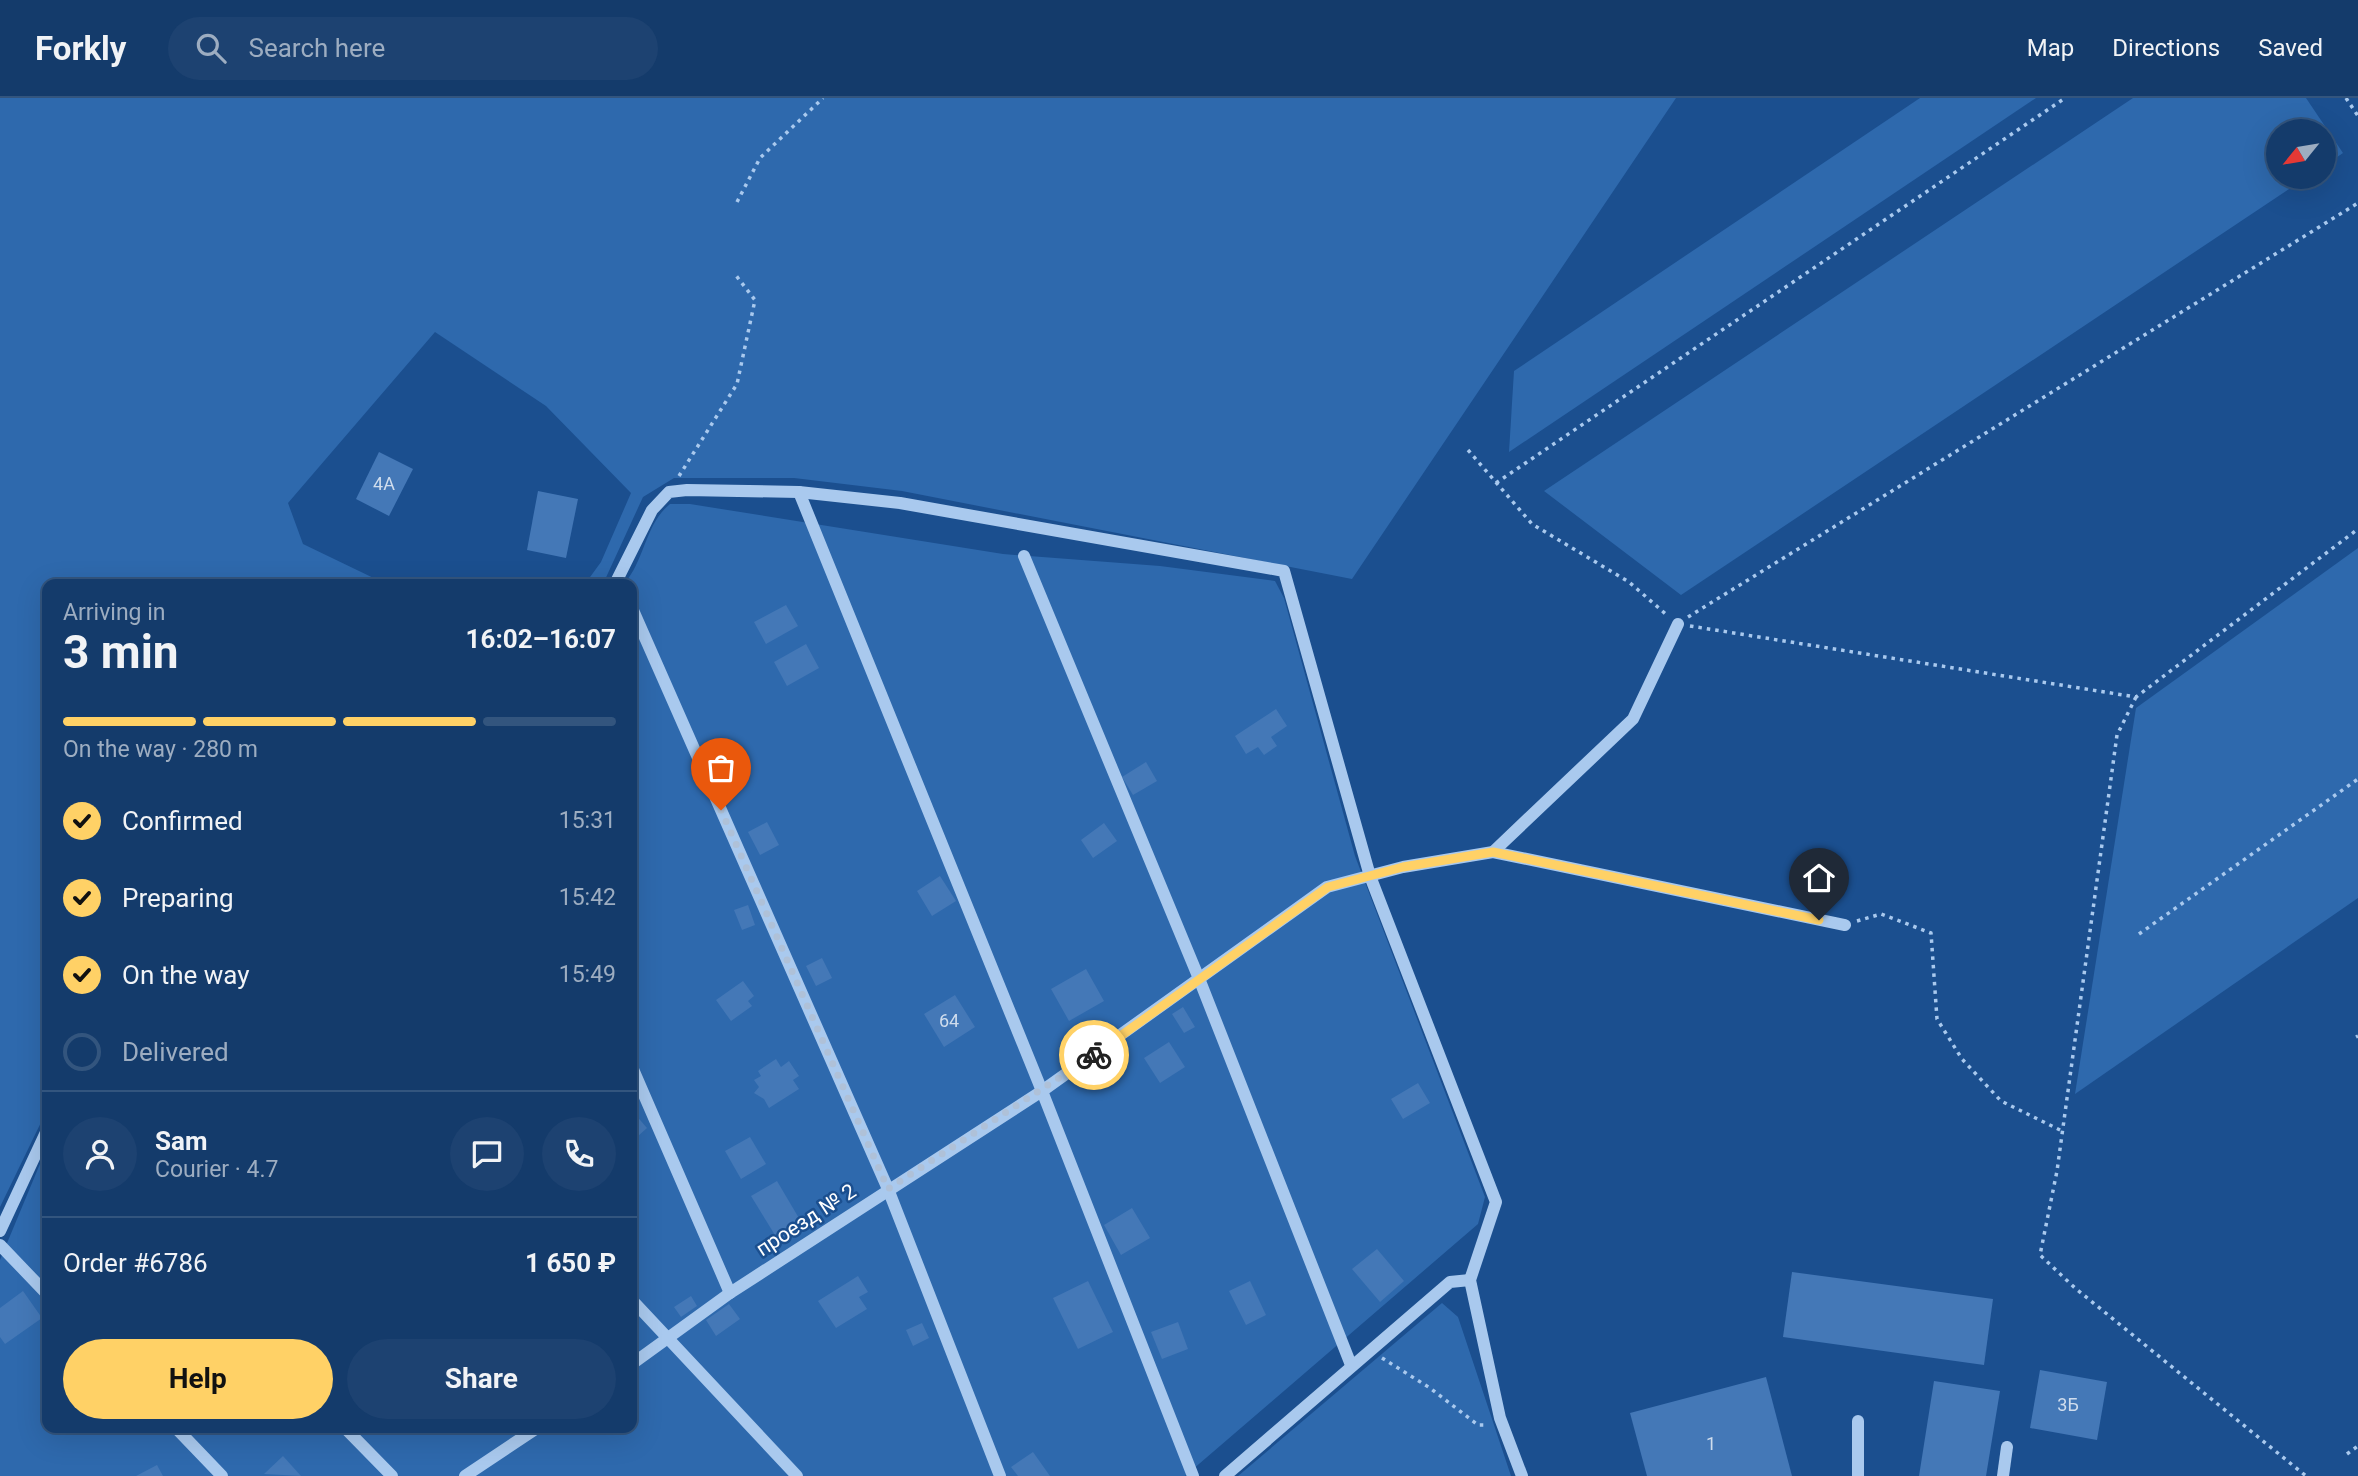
<!DOCTYPE html>
<html lang="en">
<head>
<meta charset="utf-8">
<style>
  body { margin:0; font-family:Roboto,sans-serif; background:#1d4271; color:#f1f3f6; height:100vh; display:flex; flex-direction:column; font-size:26px; white-space:nowrap }
  * { box-sizing:border-box; margin:0 }
  p { font-size:23px; color:#9dadc1 }
  .icon { flex:none; width:38px; height:38px; fill:none; stroke:currentColor; stroke-width:2; stroke-linecap:round; stroke-linejoin:round }
  .map { position:relative; flex:1; overflow:hidden }
  .side { position:absolute; left:42px; top:481px; width:595px; height:854px; display:flex; flex-direction:column; background:#143b6b; border-radius:14px; box-shadow:0 7px 28px #0002,0 0 0 2px #33557e }
  .side>* { flex:none }
  .needle { width:46px; rotate:240deg }
  .buttons { position:absolute; left:2266px; top:21px; display:grid; gap:14px }
  .buttons a { display:grid; place-items:center; width:70px; height:70px; border-radius:50%; background:#143b6b; box-shadow:0 7px 28px #0002,0 0 0 2px #33557e; font-size:35px }
  .pin { position:absolute; display:grid; place-items:center; width:60px; height:60px; color:#fff; margin:-72px -30px; border-radius:50% 50% 50% 0; rotate:-45deg; box-shadow:0 0 7px #0007 }
  .pin .icon { rotate:45deg }
  .courier { position:absolute; display:grid; place-items:center; width:70px; height:70px; margin:-35px; border:5px solid #ffd166; border-radius:50%; background:#fff; color:#222; box-shadow:0 2px 9px #0007 }
  .overview em { font-style:normal; font-weight:700 }
  .overview div { display:flex; flex-direction:column-reverse }
  .overview { display:flex; align-items:center; justify-content:space-between; height:119px; padding:0 21px }
  h1 { font-size:46px; font-weight:700; line-height:52px }
  .bar { display:grid; grid-template-columns:repeat(4,1fr); gap:10px 7px; align-content:center; height:84px; padding:0 21px }
  .bar i { height:9px; border-radius:5px; background:#33557e }
  .bar .selected { background:#ffd166 }
  .bar p { grid-column:span 4 }
  .line { display:flex; align-items:center; gap:18px; padding:0 21px; border-top:2px solid #33557e }
  .line div { flex:1 }
  .round { display:grid; place-items:center; flex:none; width:74px; height:74px; border-radius:37px; background:#1d4271 }
  ol { padding:0 21px; list-style:none }
  li { display:flex; align-items:center; gap:21px; height:77px }
  li p { margin-inline-start:auto }
  li .icon { padding:7px; border-radius:50%; background:#ffd166; color:#111; stroke-width:4 }
  li:last-child { color:#9dadc1 }
  li i { width:38px; height:38px; border:4px solid #33557e; border-radius:50% }
  .primary-button { display:flex; gap:14px; margin-top:auto; padding:14px 21px }
  .primary-button a { flex:1; height:80px; border-radius:42px; background:#ffd166; color:#111; font-size:28px; font-weight:700; line-height:80px; text-align:center }
  .primary-button a+a { background:#1d4271; color:#f1f3f6 }
  header { display:flex; align-items:center; gap:42px; box-sizing:border-box; height:98px; padding:0 35px; background:#143b6b; border-bottom:2px solid #33557e }
  header strong { font-size:33px }
  nav { display:flex; gap:38px; margin-inline-start:auto; font-size:24px }
  .search { width:490px; height:63px; background:#1d4271; display:flex; align-items:center; gap:18px; box-sizing:border-box; padding:0 24px; border-radius:38px; color:#9dadc1; font-size:26px }
  .map>svg:first-child { display:block }
  .green { fill:#2e69ad }
  .building { fill:#4478b7 }
  .lines { fill:none; stroke-linecap:round; stroke-linejoin:round }
  .path { stroke:#a9c9ee; stroke-width:3.5; stroke-dasharray:3.5 5; stroke-linecap:butt }
  .minor { stroke:#a9c9ee; stroke-width:12 }
  .done { stroke:#afc1d8; stroke-width:7; stroke-dasharray:0 12.6 }
  .route { stroke:#ffd166; stroke-width:9 }
  .labels { text-anchor:middle; stroke-width:5; stroke-linejoin:round; paint-order:stroke }
  .number-label { font-size:18px; fill:#d0dded }
  .street-label { font-size:21px; fill:#fff; stroke:#1b4f8f }
</style>
</head>
<body>
<header>
<strong>Forkly</strong>
<div class="search"><svg class="icon" aria-label="search" viewBox="0 0 24 24"><circle cx="10" cy="10" r="6"/><path d="M15 15l6 6"/></svg>Search here</div>
<nav><a>Map</a><a>Directions</a><a>Saved</a></nav>
</header>
<div class="map">
<svg width="2358" height="1378" viewBox="0 0 2358 1378">
  <rect width="100%" height="100%" fill="#1b4f8f"/>
  <g class="green">
    <polygon points="0,0 1676,0 1352,481 902,393 794,380 674,380 643,399 603,486 585,486 601,464 631,395 546,308 435,234 288,405 303,446 386,486 47,486 47,1012 0,1109"/>
    <polygon points="1920,0 2036,0 1509,354 1514,273"/>
    <polygon points="2133,0 2306,0 2343,55 2324,68 2324,33 2278,33 2278,79 2307,79 1681,497 1544,393"/>
    <path d="M670,406h20l313,50 157,12 115,15 9,17 71,258 130,341 -7,27 -293,252h-1185v-216l47,-113v281h585v-844h-8c21,-24 21,-60 46,-80z"/>
    <polygon points="2358,450 2358,800 2075,996 2136,610"/>
    <polygon points="1442,1205 1458,1219 1511,1378 1238,1378"/>
  </g>
  <g class="building">
    <polygon points="379,354 413,371 389,418 356,401"/>
    <polygon points="538,393 578,401 566,460 527,452"/>
    <polygon points="786,507 798,528 766,546 754,524"/>
    <polygon points="806,546 819,570 787,588 774,564"/>
    <polygon points="1276,611 1287,628 1271,639 1277,648 1264,657 1258,649 1246,656 1235,638"/>
    <polygon points="1146,664 1157,683 1133,697 1122,679"/>
    <polygon points="767,724 779,747 760,757 748,734"/>
    <polygon points="1104,725 1117,743 1093,760 1081,742"/>
    <polygon points="940,778 956,803 932,818 917,793"/>
    <polygon points="748,807 755,827 742,832 734,812"/>
    <polygon points="822,860 832,880 816,888 806,868"/>
    <polygon points="1086,871 1104,903 1069,923 1051,891"/>
    <polygon points="743,883 754,898 748,903 752,908 731,923 716,902"/>
    <polygon points="955,897 975,929 944,949 924,916"/>
    <polygon points="1183,909 1195,929 1184,935 1172,916"/>
    <polygon points="1169,944 1185,969 1160,985 1144,960"/>
    <polygon points="776,961 781,969 789,963 799,978 793,982 799,991 769,1010 764,1001 754,995 759,989 754,982 761,978 758,973"/>
    <polygon points="1418,985 1430,1005 1403,1021 1391,1001"/>
    <polygon points="634,1015 647,1030 637,1039 632,1033"/>
    <polygon points="750,1039 766,1066 741,1081 725,1053"/>
    <polygon points="777,1083 803,1127 778,1142 751,1098"/>
    <polygon points="1132,1110 1150,1140 1121,1157 1104,1127"/>
    <polygon points="1377,1151 1404,1183 1380,1204 1352,1171"/>
    <polygon points="1792,1174 1993,1201 1984,1267 1783,1239"/>
    <polygon points="858,1178 868,1194 859,1199 867,1211 836,1230 818,1203"/>
    <polygon points="1088,1183 1113,1234 1078,1251 1053,1200"/>
    <polygon points="1250,1183 1266,1217 1246,1227 1229,1193"/>
    <polygon points="23,1193 42,1220 5,1246 0,1239 0,1210"/>
    <polygon points="691,1198 697,1208 681,1219 674,1209"/>
    <polygon points="729,1206 740,1221 716,1238 706,1222"/>
    <polygon points="1178,1224 1188,1251 1162,1261 1151,1234"/>
    <polygon points="922,1225 929,1240 913,1248 906,1232"/>
    <polygon points="2040,1272 2107,1284 2097,1342 2030,1330"/>
    <polygon points="1766,1279 1792,1378 1647,1378 1630,1315"/>
    <polygon points="1934,1283 2000,1293 1986,1378 1919,1378"/>
    <polygon points="1033,1354 1050,1378 1018,1378 1011,1369"/>
    <polygon points="283,1358 301,1378 264,1376"/>
    <polygon points="157,1367 163,1378 136,1378"/>
  </g>
  <g class="lines">
    <g class="path">
      <polyline points="2346,0 2358,18"/>
      <polyline points="737,104 760,60 823,0"/>
      <polyline points="1468,352 1532,426 1629,484 1668,518"/>
      <polyline points="679,378 737,286 755,202 734,175"/>
      <polyline points="1496,385 2065,0"/>
      <polyline points="1688,519 2358,105"/>
      <polyline points="1690,528 2136,599 2358,431"/>
      <polyline points="2136,599 2117,637 2057,1073 2040,1157 2075,1190 2306,1378"/>
      <polyline points="1857,823 1881,816 1931,835 1937,921 1962,961 2001,1003 2062,1033"/>
      <polyline points="2139,836 2358,681"/>
      <polyline points="2356,939 2358,938"/>
      <polyline points="1382,1260 1430,1290 1478,1327 1486,1327"/>
      <polyline points="2347,1356 2358,1348"/>
    </g>
    <g class="minor">
      <polyline points="799,394 1042,993 1193,1378"/>
      <polyline points="1024,458 1200,883 1351,1267"/>
      <polyline points="615,486 652,412 669,394 687,392 799,394 900,405 1284,473 1370,778 1496,1104 1470,1182 1500,1320 1522,1378"/>
      <polyline points="632,510 888,1091 1000,1378"/>
      <polyline points="1493,754 1633,621 1678,526"/>
      <polyline points="632,969 730,1195"/>
      <polyline points="0,1133 47,1032"/>
      <polyline points="0,1147 47,1196"/>
      <polyline points="632,1202 797,1378"/>
      <polyline points="632,1266 730,1195 1042,993 1327,789 1403,769 1493,754 1845,827"/>
      <polyline points="176,1330 222,1378"/>
      <polyline points="345,1330 392,1378"/>
      <polyline points="465,1378 537,1330"/>
      <polyline points="1225,1378 1450,1184 1470,1182"/>
      <polyline points="1858,1378 1858,1323"/>
      <polyline points="2003,1378 2007,1349"/>
    </g>
  </g>
  <g class="lines">
    <polyline class="done" points="721,712 888,1091 1094,957"/>
    <polyline class="route" points="1094,957 1328,789 1403,769 1493,754 1819,822"/>
  </g>
  <g class="labels">
    <g class="number-label">
      <text x="384" y="392">4А</text>
      <text x="949" y="929">64</text>
      <text x="2068" y="1313">3Б</text>
      <text x="1711" y="1352">1</text>
    </g>
    <g class="street-label">
      <text transform="translate(806 1122) rotate(-33)" y="7">проезд № 2</text>
    </g>
  </g>
</svg>
<div class="buttons">
<a><svg class="needle" viewBox="-14 -14 28 28"><path d="M0-13l5 13h-10z" fill="#e53935"/><path d="M0 13l5-13h-10z" fill="#9dadc1"/></svg></a>
</div>
<div class="pin" style="left:721px;top:712px;background:#ea580c"><svg class="icon" aria-label="bag" viewBox="0 0 24 24"><path d="M5 8h14l-1 12H6zM9 8a3 3 0 0 1 6 0"/></svg></div>
<div class="pin" style="left:1819px;top:822px;background:#1f2937"><svg class="icon" aria-label="home" viewBox="0 0 24 24"><path d="M3 11l9-7 9 7M6 9v11h12V9"/></svg></div>
<div class="courier" style="left:1094px;top:957px"><svg class="icon" aria-label="bike" viewBox="0 0 24 24"><circle cx="6" cy="16" r="4"/><circle cx="18" cy="16" r="4"/><path d="M6 16l4-8h5l3 8M10 8l3 8H6M13 5h3"/></svg></div>
<section class="side">
<div class="overview"><div><h1>3 min</h1><p>Arriving in</p></div><em>16:02–16:07</em></div>
<div class="bar"><i class="selected"></i><i class="selected"></i><i class="selected"></i><i></i><p>On the way · 280 m</p></div>
<ol>
<li><svg class="icon" aria-label="check" viewBox="0 0 24 24"><path d="M5 12l5 5 9-10"/></svg>Confirmed<p>15:31</p></li>
<li><svg class="icon" aria-label="check" viewBox="0 0 24 24"><path d="M5 12l5 5 9-10"/></svg>Preparing<p>15:42</p></li>
<li><svg class="icon" aria-label="check" viewBox="0 0 24 24"><path d="M5 12l5 5 9-10"/></svg>On the way<p>15:49</p></li>
<li><i></i>Delivered</li>
</ol>
<div class="line" style="height:126px"><a class="round"><svg class="icon" aria-label="person" viewBox="0 0 24 24"><circle cx="12" cy="8" r="4"/><path d="M4 21q1-7 8-7t8 7"/></svg></a><div><b>Sam</b><p>Courier · 4.7</p></div><a class="round"><svg class="icon" aria-label="chat" viewBox="0 0 24 24"><path d="M4 5h16v11H9l-5 4z"/></svg></a><a class="round"><svg class="icon" aria-label="phone" viewBox="0 0 24 24"><path d="M5 4h4l2 5-3 2q2 4 5 5l2-3 5 2v4C11 20 4 13 5 4z"/></svg></a></div>
<div class="line" style="height:91px"><div>Order #6786</div><b>1 650 ₽</b></div>
<div class="primary-button"><a>Help</a><a>Share</a></div>
</section>
</div>
</body>
</html>
